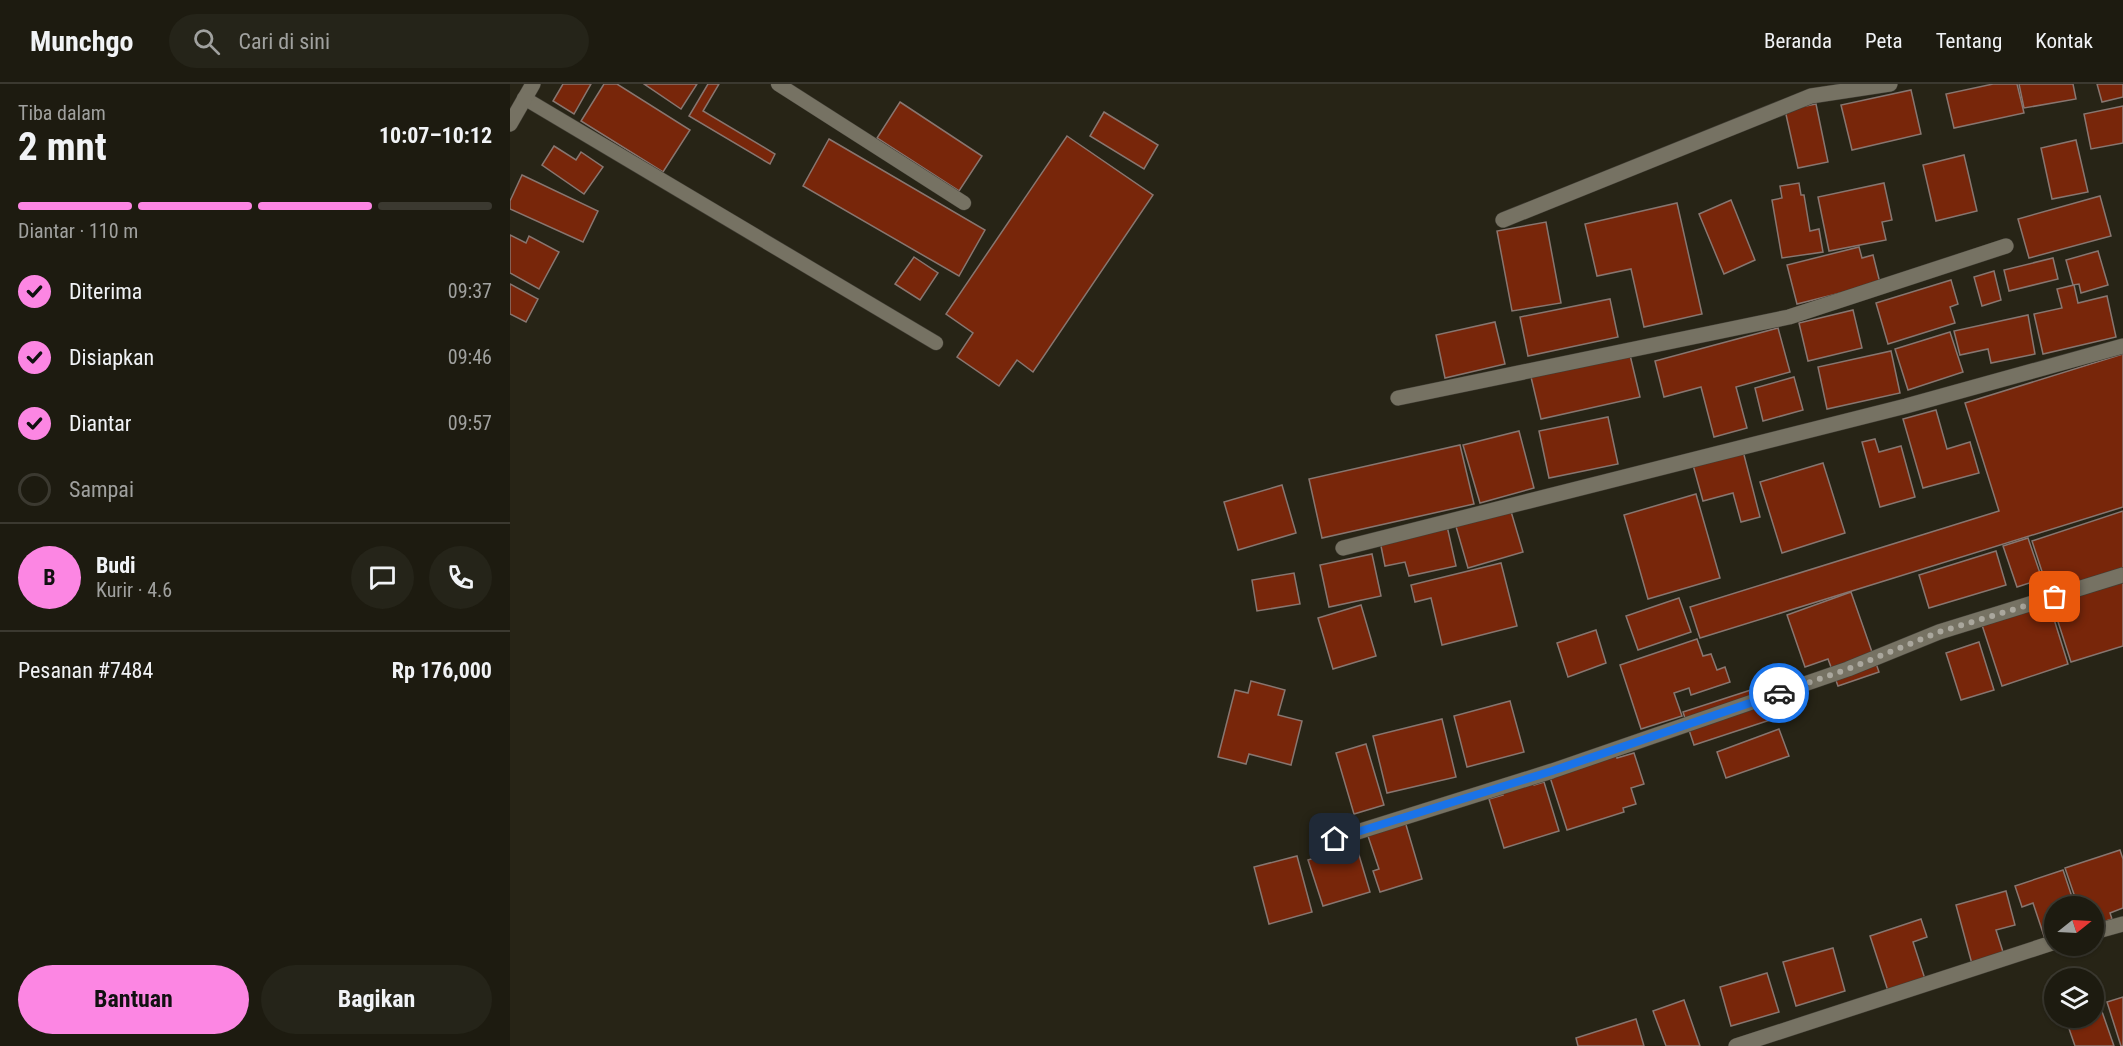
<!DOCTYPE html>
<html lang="id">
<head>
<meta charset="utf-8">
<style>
  body { margin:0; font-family:"Roboto Condensed",sans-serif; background:#252419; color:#f1f3f6; height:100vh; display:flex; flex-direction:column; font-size:22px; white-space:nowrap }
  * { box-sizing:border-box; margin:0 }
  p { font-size:20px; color:#a0a19f }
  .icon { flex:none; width:33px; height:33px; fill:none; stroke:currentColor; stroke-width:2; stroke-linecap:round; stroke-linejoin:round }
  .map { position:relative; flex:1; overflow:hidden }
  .drawer { display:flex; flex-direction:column; background:#1d1b10; width:510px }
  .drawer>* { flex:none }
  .needle { width:39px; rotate:72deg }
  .fabs { position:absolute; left:1534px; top:812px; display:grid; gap:12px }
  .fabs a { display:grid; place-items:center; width:60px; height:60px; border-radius:50%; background:#1d1b10; box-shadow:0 2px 4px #0004,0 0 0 2px #3b3930; font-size:30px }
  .pin { position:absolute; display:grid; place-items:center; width:51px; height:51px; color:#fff; margin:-26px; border-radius:12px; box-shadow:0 3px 9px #0006 }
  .courier { position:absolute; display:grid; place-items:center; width:60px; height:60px; margin:-30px; border:4px solid #1a73e8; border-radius:50%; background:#fff; color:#222; box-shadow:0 2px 8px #0007 }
  .overview em { font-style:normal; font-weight:700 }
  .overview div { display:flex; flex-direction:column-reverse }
  .overview { display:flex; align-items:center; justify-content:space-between; height:102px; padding:0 18px }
  h1 { font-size:39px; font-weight:700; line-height:45px }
  .bar { display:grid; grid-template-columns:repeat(4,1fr); gap:9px 6px; align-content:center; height:72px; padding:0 18px }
  .bar i { height:8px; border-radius:4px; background:#3b3930 }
  .bar .selected { background:#fc86e3 }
  .bar p { grid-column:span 4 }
  .line { display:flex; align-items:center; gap:15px; padding:0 18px; border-top:2px solid #3b3930 }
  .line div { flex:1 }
  .round { display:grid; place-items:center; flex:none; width:63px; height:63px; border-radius:32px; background:#252419 }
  ol { padding:0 18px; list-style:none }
  li { display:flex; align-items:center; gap:18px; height:66px }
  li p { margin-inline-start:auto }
  li .icon { padding:6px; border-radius:50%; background:#fc86e3; color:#111; stroke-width:4 }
  li:last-child { color:#a0a19f }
  li i { width:33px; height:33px; border:3px solid #3b3930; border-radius:50% }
  .button { display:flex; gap:12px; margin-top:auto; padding:12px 18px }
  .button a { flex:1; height:69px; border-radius:36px; background:#fc86e3; color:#111; font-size:24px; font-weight:700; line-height:69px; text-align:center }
  .button a+a { background:#252419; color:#f1f3f6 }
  header { display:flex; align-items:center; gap:36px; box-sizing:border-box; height:84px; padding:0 30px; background:#1d1b10; border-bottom:2px solid #3b3930 }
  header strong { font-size:28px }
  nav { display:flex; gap:33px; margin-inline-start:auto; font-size:21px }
  .search { width:420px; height:54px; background:#252419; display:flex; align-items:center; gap:15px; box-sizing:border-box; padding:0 21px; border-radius:33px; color:#a0a19f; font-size:22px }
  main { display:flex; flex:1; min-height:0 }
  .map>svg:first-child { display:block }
  .building { fill:#78260a; stroke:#887670; stroke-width:1.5 }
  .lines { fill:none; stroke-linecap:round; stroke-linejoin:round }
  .lane-casing { stroke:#413e35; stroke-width:15 }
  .street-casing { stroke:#413e35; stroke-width:16 }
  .lane { stroke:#767263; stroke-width:14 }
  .street { stroke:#767263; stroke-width:15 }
  .done { stroke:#aaa79d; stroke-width:6; stroke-dasharray:0 10.8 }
  .route { stroke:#1a73e8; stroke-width:8 }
</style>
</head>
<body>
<header>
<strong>Munchgo</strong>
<div class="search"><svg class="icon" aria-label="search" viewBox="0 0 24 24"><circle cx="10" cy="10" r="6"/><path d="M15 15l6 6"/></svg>Cari di sini</div>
<nav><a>Beranda</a><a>Peta</a><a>Tentang</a><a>Kontak</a></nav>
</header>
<main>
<section class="drawer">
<div class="overview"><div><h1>2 mnt</h1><p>Tiba dalam</p></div><em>10:07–10:12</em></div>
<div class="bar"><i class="selected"></i><i class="selected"></i><i class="selected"></i><i></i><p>Diantar · 110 m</p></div>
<ol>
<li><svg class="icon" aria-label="check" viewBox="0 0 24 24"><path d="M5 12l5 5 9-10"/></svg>Diterima<p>09:37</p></li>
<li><svg class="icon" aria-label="check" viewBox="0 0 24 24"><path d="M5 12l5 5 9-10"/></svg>Disiapkan<p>09:46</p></li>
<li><svg class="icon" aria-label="check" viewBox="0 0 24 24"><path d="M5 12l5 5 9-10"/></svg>Diantar<p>09:57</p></li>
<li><i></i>Sampai</li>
</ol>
<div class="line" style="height:108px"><b class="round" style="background:#fc86e3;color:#111">B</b><div><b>Budi</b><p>Kurir · 4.6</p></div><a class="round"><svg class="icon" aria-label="chat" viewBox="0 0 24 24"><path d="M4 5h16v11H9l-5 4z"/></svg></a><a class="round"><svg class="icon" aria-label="phone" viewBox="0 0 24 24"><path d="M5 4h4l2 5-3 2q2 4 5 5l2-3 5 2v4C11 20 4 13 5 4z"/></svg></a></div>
<div class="line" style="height:78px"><div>Pesanan #7484</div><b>Rp 176,000</b></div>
<div class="button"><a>Bantuan</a><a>Bagikan</a></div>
</section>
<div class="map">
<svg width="1613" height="962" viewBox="0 0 1613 962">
  <rect width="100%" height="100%" fill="#272416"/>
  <g class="building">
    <polygon points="53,0 81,0 64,30 43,17"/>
    <polygon points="94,0 107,0 180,46 153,88 71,37"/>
    <polygon points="134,0 187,0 171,25"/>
    <polygon points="198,0 209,0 193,27 265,70 260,80 179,32"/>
    <polygon points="1483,0 1507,0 1514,29 1444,44 1436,10"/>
    <polygon points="1509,0 1563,0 1566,15 1514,24"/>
    <polygon points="1587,0 1613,0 1613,13 1592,18"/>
    <polygon points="1401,6 1411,50 1342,66 1331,21"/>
    <polygon points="390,18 472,72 449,107 367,54"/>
    <polygon points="1306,20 1318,78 1288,84 1275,26"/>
    <polygon points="1613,22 1613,59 1581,65 1574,30"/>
    <polygon points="594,28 648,61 634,85 580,52"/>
    <polygon points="557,52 643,111 523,288 507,276 489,302 447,273 463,249 436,230"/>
    <polygon points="319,55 475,146 449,192 293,102"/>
    <polygon points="1566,56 1578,108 1542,115 1531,64"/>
    <polygon points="44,62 66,76 71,68 93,83 74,110 32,81"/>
    <polygon points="1454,71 1467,127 1426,137 1413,81"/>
    <polygon points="12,91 88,127 73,158 0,125 0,117"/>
    <polygon points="1289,99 1291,111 1294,111 1300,147 1309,145 1313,168 1272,174 1262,116 1272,114 1270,102"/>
    <polygon points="1374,99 1382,136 1372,138 1376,156 1319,167 1308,113"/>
    <polygon points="1590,112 1601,152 1519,174 1508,135"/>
    <polygon points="1221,116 1245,176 1214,190 1189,130"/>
    <polygon points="1167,119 1192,230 1134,243 1121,185 1087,192 1075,140"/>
    <polygon points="1036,138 1051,219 1002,227 987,147"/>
    <polygon points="0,151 16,159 19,152 49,168 29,205 0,189"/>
    <polygon points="1349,163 1352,174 1363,171 1370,199 1287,220 1277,181"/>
    <polygon points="1588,167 1598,201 1571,209 1569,200 1563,201 1556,176"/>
    <polygon points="404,173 428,189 410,216 385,200"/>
    <polygon points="1543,174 1548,195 1499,207 1494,186"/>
    <polygon points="1484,187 1491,216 1472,222 1464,193"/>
    <polygon points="1441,196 1448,220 1440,223 1445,239 1378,260 1366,219"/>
    <polygon points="0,200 28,215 16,238 0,230"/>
    <polygon points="1564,201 1568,219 1597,212 1606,253 1533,270 1524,230 1552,224 1547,205"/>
    <polygon points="1100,215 1108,253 1018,272 1010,233"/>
    <polygon points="1343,226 1352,264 1298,277 1289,239"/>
    <polygon points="1518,231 1525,270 1481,279 1478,265 1450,271 1444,247"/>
    <polygon points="985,238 995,280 935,294 926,251"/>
    <polygon points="1268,244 1280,288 1226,303 1237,344 1204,353 1191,303 1154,313 1145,277"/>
    <polygon points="1440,248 1453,288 1398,306 1385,265"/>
    <polygon points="1381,267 1390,309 1317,325 1308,283"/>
    <polygon points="1613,270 1613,423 1190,554 1180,523 1489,427 1455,319"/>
    <polygon points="1120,271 1130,313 1031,335 1021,293"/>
    <polygon points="1284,293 1293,326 1253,337 1245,304"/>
    <polygon points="1426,326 1437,365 1460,358 1469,389 1413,404 1393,335"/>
    <polygon points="1098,333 1108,380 1039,394 1029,347"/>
    <polygon points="1009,347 1024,404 970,419 953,361"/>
    <polygon points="1365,355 1369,368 1391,362 1405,413 1370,423 1352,358"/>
    <polygon points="950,361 964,420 812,454 799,395"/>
    <polygon points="1233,367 1250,433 1231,438 1223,409 1193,417 1183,381"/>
    <polygon points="1313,379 1335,449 1272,469 1250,398"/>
    <polygon points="772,401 786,449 728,466 714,418"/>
    <polygon points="1186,410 1210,494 1138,515 1114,431"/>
    <polygon points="1000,424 1013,468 958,484 945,439"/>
    <polygon points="1613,427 1613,489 1540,512 1522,457"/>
    <polygon points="937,442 946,482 899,492 895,478 875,482 870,457"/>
    <polygon points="1518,454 1532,495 1507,503 1493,462"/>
    <polygon points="1486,467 1496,501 1419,524 1409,491"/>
    <polygon points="862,470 871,512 819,523 810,481"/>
    <polygon points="991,479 1007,542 932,561 921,514 905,518 901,501"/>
    <polygon points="784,489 790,520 747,527 742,496"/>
    <polygon points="1613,493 1613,562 1561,578 1541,516"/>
    <polygon points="1341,508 1369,588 1328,602 1318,575 1295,583 1277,531"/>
    <polygon points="1169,514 1181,548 1128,566 1116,532"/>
    <polygon points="1538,516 1558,580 1492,602 1471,538"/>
    <polygon points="851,521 866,572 823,585 808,534"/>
    <polygon points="1086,546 1096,579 1058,593 1047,559"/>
    <polygon points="1187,555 1193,572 1201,570 1207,586 1215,583 1220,598 1181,611 1179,604 1164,609 1172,632 1131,645 1110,581"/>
    <polygon points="1469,558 1484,606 1451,616 1436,569"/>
    <polygon points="741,597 775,606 768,631 792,637 781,681 739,670 736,680 708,673 725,606 738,609"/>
    <polygon points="1250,603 1260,636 1184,661 1173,628"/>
    <polygon points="1000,617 1014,668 957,683 944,632"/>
    <polygon points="932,635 946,693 877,709 863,652"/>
    <polygon points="1269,645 1279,672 1216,694 1207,668"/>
    <polygon points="856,660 874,721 844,730 826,669"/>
    <polygon points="1106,669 1107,674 1124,669 1134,700 1121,704 1126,720 1113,724 1114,728 1057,746 1038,687"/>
    <polygon points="1022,694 1024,701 1034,698 1049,747 994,764 979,715 993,711 990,704"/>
    <polygon points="894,734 912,795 870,808 863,787 869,785 856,746"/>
    <polygon points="846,761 860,808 813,822 798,776"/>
    <polygon points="1610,766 1613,775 1613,824 1600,829 1602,835 1584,841 1584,822 1568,822 1555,784"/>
    <polygon points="787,772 802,828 759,840 744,783"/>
    <polygon points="1553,786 1565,822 1545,822 1545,848 1534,852 1523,819 1512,823 1505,802"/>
    <polygon points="1496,807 1505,841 1486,846 1494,871 1462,880 1446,821"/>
    <polygon points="1411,835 1417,853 1403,858 1415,895 1378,907 1360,852"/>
    <polygon points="1323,864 1335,907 1286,922 1273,878"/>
    <polygon points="1257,889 1269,928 1221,942 1210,903"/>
    <polygon points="1613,913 1613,962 1611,962 1597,918"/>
    <polygon points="1174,916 1190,962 1156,962 1143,927"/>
    <polygon points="1589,919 1604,962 1565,962 1555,933 1584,933 1584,920"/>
    <polygon points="1126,935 1134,962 1068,962 1066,954"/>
  </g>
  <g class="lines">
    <g class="lane-casing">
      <g id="lane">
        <polyline points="268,0 454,119"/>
        <polyline points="14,14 426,259"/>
      </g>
    </g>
    <g class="street-casing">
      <g id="street">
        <polyline points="0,40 23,0"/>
        <polyline points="993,136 1301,12 1380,0"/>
        <polyline points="888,314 1279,233 1496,162"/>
        <polyline points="833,464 1396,322 1613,262"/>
        <polyline points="825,755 1042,687 1338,585 1429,548 1613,491"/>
        <polyline points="1584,848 1613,840"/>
        <polyline points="1226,962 1545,858"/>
      </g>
    </g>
    <use href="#lane" class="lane"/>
    <use href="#street" class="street"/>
  </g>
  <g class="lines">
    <polyline class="done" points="1269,609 1338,585 1429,548 1545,513"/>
    <polyline class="route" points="825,755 1042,687 1269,609"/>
  </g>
</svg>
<div class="fabs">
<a><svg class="needle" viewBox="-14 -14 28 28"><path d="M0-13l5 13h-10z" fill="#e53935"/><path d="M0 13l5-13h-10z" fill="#a0a19f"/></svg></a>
<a><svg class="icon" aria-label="layers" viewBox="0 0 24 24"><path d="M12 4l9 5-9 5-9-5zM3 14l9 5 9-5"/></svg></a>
</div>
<div class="pin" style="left:1545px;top:513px;background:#ea580c"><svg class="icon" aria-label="bag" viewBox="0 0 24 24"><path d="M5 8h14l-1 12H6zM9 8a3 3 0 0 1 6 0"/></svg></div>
<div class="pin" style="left:825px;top:755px;background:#1f2937"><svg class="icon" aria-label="home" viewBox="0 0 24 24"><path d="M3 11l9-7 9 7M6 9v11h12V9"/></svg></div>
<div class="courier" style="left:1269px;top:609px"><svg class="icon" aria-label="car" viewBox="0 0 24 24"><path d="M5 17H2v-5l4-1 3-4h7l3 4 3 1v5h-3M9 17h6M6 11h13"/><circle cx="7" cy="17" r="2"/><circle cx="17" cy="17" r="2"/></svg></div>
</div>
</main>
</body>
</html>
